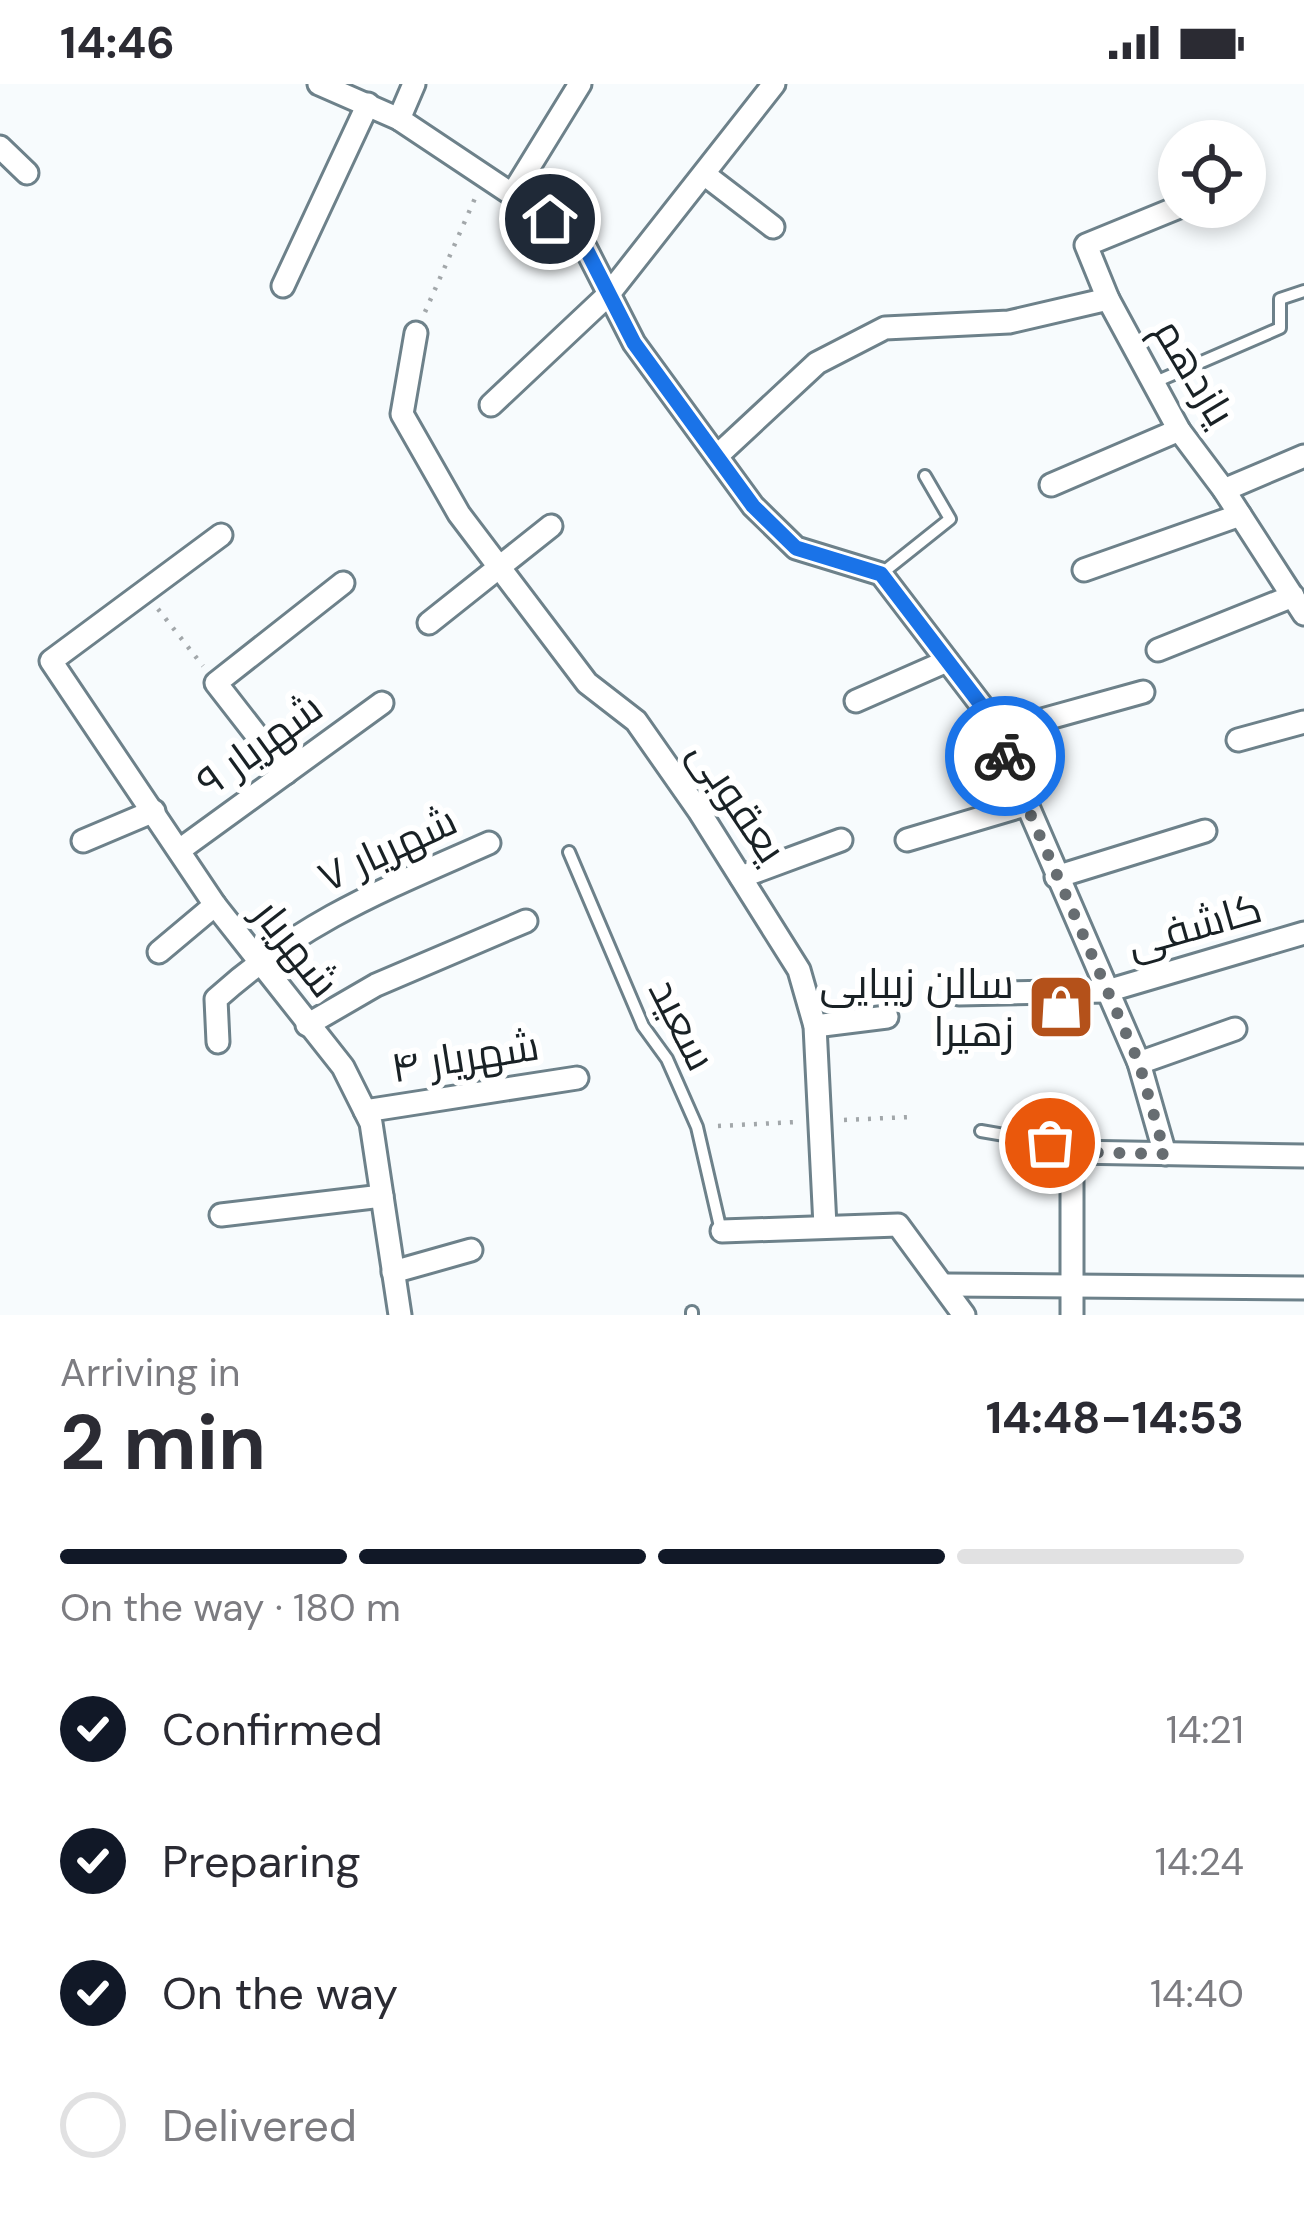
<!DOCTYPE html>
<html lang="en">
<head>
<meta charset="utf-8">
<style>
  body { margin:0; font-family:"DM Sans",Cairo,sans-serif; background:#f7f7f7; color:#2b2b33; height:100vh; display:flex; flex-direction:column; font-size:45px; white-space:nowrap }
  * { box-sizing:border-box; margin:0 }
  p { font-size:39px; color:#7c7c81 }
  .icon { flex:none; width:66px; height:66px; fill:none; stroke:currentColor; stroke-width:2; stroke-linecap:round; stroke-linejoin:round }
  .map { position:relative; height:1231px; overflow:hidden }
  .side { display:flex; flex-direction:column; background:#fff; flex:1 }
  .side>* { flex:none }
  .buttons { position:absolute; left:1158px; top:36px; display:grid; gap:24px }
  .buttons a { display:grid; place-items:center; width:108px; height:108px; border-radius:50%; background:#fff; box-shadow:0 6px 18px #0003; font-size:60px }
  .pin { position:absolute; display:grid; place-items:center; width:102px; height:102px; color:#fff; margin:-51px; border:6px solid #fff; border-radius:50%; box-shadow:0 3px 12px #0007 }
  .courier { position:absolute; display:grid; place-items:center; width:120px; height:120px; margin:-60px; border:9px solid #1a73e8; border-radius:50%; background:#fff; color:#222; box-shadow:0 3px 15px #0007 }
  .overview em { font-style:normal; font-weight:700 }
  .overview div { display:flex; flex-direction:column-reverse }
  .overview { display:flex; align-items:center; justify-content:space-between; height:204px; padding:0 60px }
  h1 { font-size:78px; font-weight:700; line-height:90px }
  .bar { display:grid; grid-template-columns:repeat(4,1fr); gap:18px 12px; align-content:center; height:144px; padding:0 60px }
  .bar i { height:15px; border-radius:9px; background:#e1e1e2 }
  .bar .active { background:#111827 }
  .bar p { grid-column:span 4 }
  ol { padding:0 60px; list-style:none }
  li { display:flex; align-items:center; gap:36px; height:132px }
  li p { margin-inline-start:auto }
  li .icon { padding:12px; border-radius:50%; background:#111827; color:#fff; stroke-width:4 }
  li:last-child { color:#7c7c81 }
  li i { width:66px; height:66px; border:6px solid #e1e1e2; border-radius:50% }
  .status { display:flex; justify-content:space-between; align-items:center; height:84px; padding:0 60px; background:#fff; direction:ltr }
  .status svg { height:33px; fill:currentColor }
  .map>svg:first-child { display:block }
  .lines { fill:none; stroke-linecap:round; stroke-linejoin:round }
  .lane-casing { stroke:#6d818a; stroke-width:16 }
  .street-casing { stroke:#6d818a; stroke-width:27 }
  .path { stroke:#a2a7aa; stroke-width:4.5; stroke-dasharray:3 9; stroke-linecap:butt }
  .lane { stroke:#fff; stroke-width:10 }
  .street { stroke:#fff; stroke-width:21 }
  .done { stroke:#676d71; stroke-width:12; stroke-dasharray:0 21.6 }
  .route { stroke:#1a73e8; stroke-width:15 }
  .labels { text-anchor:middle; stroke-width:12; stroke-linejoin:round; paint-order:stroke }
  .street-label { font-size:42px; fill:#192125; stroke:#fff }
  .poi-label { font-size:42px; fill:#192125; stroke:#fff; text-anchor:end }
</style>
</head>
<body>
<div class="status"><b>14:46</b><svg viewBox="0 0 49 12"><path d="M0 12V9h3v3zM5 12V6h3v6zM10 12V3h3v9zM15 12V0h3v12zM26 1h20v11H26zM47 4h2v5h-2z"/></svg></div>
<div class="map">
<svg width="1304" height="1231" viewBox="0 0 1304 1231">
  <rect width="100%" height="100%" fill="#f7fbfd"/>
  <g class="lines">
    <g class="lane-casing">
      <g id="lane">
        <polyline points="1153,299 1280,244 1280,215 1304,207"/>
        <polyline points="881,490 950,435 925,392"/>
        <polyline points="569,768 643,942 667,975 697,1043 721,1147"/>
        <polyline points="981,1047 1050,1059 1072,1068"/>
        <polyline points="692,1228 692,1231"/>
      </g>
    </g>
    <g class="street-casing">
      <g id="street">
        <polyline points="319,0 399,35 582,157 634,259 753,422 796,464 881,490 988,630 1139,979 1165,1070"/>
        <polyline points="399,35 414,0"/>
        <polyline points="0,63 27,89"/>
        <polyline points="704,90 773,143"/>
        <polyline points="513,109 580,0"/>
        <polyline points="1179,123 1086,161 1108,215 1179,346 1224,406 1304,530"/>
        <polyline points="283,202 368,20"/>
        <polyline points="416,249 402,330 459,430 587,599 636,637 699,727 799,886 815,942 825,1142"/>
        <polyline points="491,321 608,211 774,0"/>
        <polyline points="717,372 817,279 885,244 1009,238 1108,215"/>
        <polyline points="1051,401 1179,346"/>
        <polyline points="1224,406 1304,372"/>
        <polyline points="221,451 51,577 215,821 343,983 371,1039 400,1231"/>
        <polyline points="1084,486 1240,431"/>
        <polyline points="429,539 551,442"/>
        <polyline points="1158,566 1293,512"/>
        <polyline points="856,617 947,577"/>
        <polyline points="995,649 1143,608"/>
        <polyline points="1238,656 1304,638"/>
        <polyline points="286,689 216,599 343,499"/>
        <polyline points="907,756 1025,721"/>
        <polyline points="83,757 154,727"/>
        <polyline points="181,765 382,619"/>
        <polyline points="741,793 841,756"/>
        <polyline points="1056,793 1205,747"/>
        <polyline points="159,868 215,821"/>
        <polyline points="959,910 1107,907 1304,849"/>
        <polyline points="307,941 376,901 526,837"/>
        <polyline points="815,942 887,933"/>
        <path d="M218,958l-2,-43c88,-79 167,-109 273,-156"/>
        <polyline points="1139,979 1235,945"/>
        <polyline points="365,1027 577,994"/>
        <polyline points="221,1131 382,1112"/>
        <polyline points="722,1147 898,1141 964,1231"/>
        <polyline points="393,1188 471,1166"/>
        <polyline points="946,1201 1304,1204"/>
        <polyline points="1072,1231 1072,1068 1304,1072"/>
      </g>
    </g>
    <g class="path">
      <polyline points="425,228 476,112"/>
      <polyline points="158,525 203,582"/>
      <polyline points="844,1036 910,1033"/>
      <polyline points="718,1042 796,1038"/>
    </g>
    <use href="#lane" class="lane"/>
    <use href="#street" class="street"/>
  </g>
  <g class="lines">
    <polyline class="done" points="1005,672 1139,979 1165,1070 1072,1068 1050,1059"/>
    <polyline class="route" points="550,135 582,157 634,259 753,422 796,464 881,490 988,630 1005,672"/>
  </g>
  <defs>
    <g id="shop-square" transform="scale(3.45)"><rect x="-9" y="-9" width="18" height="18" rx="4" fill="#b4511a" stroke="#fff"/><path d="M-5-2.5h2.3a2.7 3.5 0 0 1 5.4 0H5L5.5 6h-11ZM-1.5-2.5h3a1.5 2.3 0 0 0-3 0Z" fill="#fff"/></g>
  </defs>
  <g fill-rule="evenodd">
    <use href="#shop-square" x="1061" y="923"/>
  </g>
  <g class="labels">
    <g class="street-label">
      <text transform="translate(1195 288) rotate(59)" y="15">یازدهم</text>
      <text transform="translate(259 660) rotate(-36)" y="15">شهریار ۹</text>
      <text transform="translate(738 717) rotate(56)" y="15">یعقوبی</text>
      <text transform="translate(387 764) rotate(-25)" y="15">شهریار ۷</text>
      <text transform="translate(1194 841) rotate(-16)" y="15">کاشفی</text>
      <text transform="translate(297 864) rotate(52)" y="15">شهریار</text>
      <text transform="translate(683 940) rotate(63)" y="15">سعید</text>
      <text transform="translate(465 972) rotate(-9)" y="15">شهریار ۴</text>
    </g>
    <g class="poi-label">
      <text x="1014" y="914">سالن زیبایی<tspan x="1014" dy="48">زهیرا</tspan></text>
    </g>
  </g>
</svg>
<div class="buttons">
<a><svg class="icon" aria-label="locate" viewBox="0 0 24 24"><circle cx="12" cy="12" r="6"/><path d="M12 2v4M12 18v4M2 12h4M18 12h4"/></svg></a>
</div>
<div class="pin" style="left:1050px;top:1059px;background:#ea580c"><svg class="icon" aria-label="bag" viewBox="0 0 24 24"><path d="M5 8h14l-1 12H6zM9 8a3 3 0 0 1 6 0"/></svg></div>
<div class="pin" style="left:550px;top:135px;background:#1f2937"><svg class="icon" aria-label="home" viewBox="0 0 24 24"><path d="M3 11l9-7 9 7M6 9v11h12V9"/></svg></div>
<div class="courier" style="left:1005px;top:672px"><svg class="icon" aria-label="bike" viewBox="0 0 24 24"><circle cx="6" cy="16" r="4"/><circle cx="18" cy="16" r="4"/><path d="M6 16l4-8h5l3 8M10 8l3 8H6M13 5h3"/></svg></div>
</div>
<section class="side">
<div class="overview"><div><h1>2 min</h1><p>Arriving in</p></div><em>14:48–14:53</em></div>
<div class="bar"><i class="active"></i><i class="active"></i><i class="active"></i><i></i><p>On the way · 180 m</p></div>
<ol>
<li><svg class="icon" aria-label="check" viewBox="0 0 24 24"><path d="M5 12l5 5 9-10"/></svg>Confirmed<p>14:21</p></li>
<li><svg class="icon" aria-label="check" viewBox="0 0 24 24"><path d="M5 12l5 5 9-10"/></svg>Preparing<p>14:24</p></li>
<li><svg class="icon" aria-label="check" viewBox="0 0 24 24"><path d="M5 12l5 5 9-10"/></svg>On the way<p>14:40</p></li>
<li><i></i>Delivered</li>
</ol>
</section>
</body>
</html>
